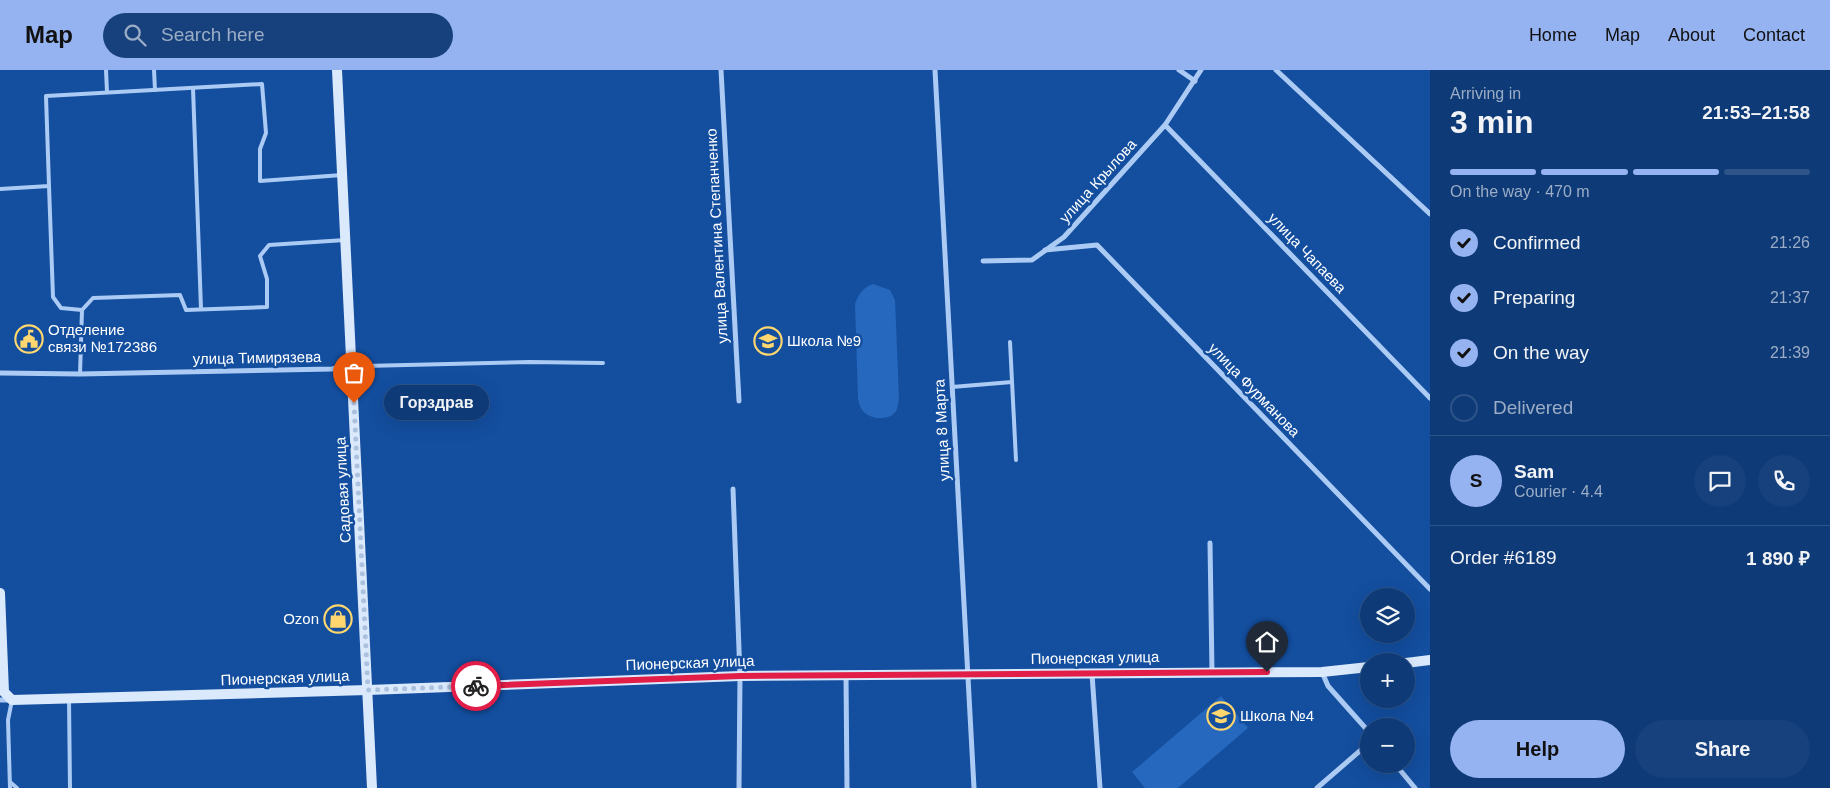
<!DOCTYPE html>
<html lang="en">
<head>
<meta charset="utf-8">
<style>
  body { margin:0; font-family:Helvetica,sans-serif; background:#17417c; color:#f1f3f6; height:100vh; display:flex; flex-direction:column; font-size:19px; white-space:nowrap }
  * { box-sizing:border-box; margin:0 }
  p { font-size:16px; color:#9badc6 }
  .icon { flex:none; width:28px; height:28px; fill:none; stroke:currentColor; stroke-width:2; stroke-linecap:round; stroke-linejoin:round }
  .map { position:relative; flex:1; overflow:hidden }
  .drawer { display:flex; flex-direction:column; background:#0e3a77; width:400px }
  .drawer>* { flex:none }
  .controls { position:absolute; left:1360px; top:518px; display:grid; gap:10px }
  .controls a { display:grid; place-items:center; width:55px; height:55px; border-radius:50%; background:#0e3a77; box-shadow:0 5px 20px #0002,0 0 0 1px #2e5489; font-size:25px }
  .pin { position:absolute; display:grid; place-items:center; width:42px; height:42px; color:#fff; margin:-51px -21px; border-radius:50% 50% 50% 0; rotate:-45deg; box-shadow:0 0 5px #0007 }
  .pin .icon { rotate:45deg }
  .courier { position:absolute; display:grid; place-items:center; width:50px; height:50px; margin:-25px; border:4px solid #e11d48; border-radius:50%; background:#fff; color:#222; box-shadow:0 1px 6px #0007 }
  .bubble { position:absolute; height:35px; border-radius:18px; background:#0e3a77; box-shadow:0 5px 20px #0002,0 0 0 1px #2e5489; font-size:16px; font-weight:700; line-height:35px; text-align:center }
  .head em { font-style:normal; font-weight:700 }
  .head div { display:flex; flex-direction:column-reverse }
  .head { display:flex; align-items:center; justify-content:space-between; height:85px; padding:0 20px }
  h1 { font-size:32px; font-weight:700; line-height:38px }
  .bar { display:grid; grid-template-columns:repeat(4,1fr); gap:8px 5px; align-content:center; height:60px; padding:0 20px }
  .bar i { height:6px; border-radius:4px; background:#2e5489 }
  .bar .active { background:#95b2f1 }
  .bar p { grid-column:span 4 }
  .line { display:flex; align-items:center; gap:12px; padding:0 20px; border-top:1px solid #2e5489 }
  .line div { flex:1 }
  .round { display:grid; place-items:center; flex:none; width:52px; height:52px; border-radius:26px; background:#17417c }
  ol { padding:0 20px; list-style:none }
  li { display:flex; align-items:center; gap:15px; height:55px }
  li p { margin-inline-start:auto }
  li .icon { padding:5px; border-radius:50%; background:#95b2f1; color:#111; stroke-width:4 }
  li:last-child { color:#9badc6 }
  li i { width:28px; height:28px; border:2px solid #2e5489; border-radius:50% }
  .primary-button { display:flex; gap:10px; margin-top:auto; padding:10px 20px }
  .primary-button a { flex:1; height:58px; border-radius:30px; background:#95b2f1; color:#111; font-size:20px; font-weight:700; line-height:58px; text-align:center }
  .primary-button a+a { background:#17417c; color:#f1f3f6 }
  header { display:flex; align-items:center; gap:30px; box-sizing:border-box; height:70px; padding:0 25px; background:#95b2f1; color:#111 }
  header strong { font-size:24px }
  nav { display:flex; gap:28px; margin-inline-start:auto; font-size:18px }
  .search { width:350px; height:45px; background:#17417c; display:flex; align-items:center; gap:12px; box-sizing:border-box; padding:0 18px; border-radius:28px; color:#9badc6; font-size:19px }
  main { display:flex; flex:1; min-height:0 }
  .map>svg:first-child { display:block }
  .green { fill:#2668bd }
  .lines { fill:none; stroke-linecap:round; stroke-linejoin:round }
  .lane { stroke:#abcbf4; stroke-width:4 }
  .street { stroke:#abcbf4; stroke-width:5 }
  .secondary { stroke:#dbe9fd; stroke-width:10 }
  .done { stroke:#acc1dd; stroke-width:5; stroke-dasharray:0 9 }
  .route { stroke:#e11d48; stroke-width:6 }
  .labels { text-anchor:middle; stroke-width:5; stroke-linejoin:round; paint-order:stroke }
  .street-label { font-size:15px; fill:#fff; stroke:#134e9f }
  .poi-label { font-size:15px; fill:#fff; stroke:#134e9f; text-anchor:start }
</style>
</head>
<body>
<header>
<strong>Map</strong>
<div class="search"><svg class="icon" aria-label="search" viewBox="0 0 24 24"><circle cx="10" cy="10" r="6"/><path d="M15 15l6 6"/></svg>Search here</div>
<nav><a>Home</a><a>Map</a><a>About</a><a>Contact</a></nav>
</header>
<main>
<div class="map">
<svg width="1430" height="718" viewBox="0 0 1430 718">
  <rect width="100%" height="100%" fill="#134e9f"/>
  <g class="green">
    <path d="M873,214l17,6 5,10 4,99c-1,3 -1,9 -3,12 -6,10 -26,9 -33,0 -3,-3 -4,-8 -5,-12l-3,-95c4,-10 7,-16 18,-20z"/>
    <polygon points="1221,626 1248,658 1178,718 1145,718 1132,702"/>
  </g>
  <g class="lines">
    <g class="lane">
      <polyline points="106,0 107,22"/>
      <polyline points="154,0 155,20"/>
      <polyline points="193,18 201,239"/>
      <polyline points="49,116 53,227 61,238 82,240 80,304"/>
      <polyline points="0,119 49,116 46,26 262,14 266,63 260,79 260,111 342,105"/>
      <polyline points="82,240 93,228 180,225 186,240 267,237 267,209 260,186 269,175 345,170"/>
      <polyline points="1010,272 1016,390"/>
      <polyline points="352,295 365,296 530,292 603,293"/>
      <polyline points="952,317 1012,312"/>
      <polyline points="69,630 70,718"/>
      <polyline points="10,712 17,718"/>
      <polyline points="10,718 8,650 12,630"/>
    </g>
    <g class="street">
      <polyline points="721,0 739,331"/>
      <polyline points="935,0 974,718"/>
      <polyline points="1179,0 1195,11"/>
      <polyline points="1276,0 1430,144"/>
      <polyline points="1165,55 1430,328"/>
      <polyline points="1045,180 1097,175 1430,519"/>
      <polyline points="983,191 1032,190 1064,167 1165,55 1201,0"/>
      <polyline points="0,303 80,304 332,299 351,295"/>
      <polyline points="733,419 740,606 739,718"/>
      <polyline points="1210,473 1212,602"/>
      <polyline points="1322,602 1328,616 1369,662"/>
      <polyline points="1092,604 1100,718"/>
      <polyline points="846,606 847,718"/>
      <polyline points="0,630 12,630"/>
      <polyline points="1395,694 1415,718"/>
      <polyline points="1317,718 1369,673"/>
    </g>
    <g class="secondary">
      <polyline points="337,0 372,718"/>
      <polyline points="0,523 4,622 12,630 368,620 740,606 1322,602 1369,597"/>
      <polyline points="1406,593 1430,590"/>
    </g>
  </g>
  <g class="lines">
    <polyline class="done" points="354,333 368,620 476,616"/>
    <polyline class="route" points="476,616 740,606 1267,602"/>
  </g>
  <defs>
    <g id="civic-ring" transform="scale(1.4375)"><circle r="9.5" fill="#134e9f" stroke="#ffd76e" stroke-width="1.5"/><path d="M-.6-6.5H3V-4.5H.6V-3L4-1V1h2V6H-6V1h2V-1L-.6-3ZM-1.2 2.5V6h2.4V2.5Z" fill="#ffd76e"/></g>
    <g id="school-ring" transform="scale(1.4375)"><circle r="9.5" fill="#134e9f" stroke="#ffd76e" stroke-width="1.5"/><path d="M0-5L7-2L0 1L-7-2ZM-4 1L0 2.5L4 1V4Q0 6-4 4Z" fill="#ffd76e"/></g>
    <g id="shop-ring" transform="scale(1.4375)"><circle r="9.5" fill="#134e9f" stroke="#ffd76e" stroke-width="1.5"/><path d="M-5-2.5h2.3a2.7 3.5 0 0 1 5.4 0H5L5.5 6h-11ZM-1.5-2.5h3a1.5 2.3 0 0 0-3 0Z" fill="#ffd76e"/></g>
  </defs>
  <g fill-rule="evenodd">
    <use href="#civic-ring" x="29" y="269"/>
    <use href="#school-ring" x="768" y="271"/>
    <use href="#shop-ring" x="338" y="549"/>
    <use href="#school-ring" x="1221" y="646"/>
  </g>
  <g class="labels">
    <g class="street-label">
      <text transform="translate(1098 111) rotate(-48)" y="5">улица Крылова</text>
      <text transform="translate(717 166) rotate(-93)" y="5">улица Валентина Степанченко</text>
      <text transform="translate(1307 183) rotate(46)" y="5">улица Чапаева</text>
      <text transform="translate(257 288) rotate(-1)" y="5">улица Тимирязева</text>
      <text transform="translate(1254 320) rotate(46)" y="5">улица Фурманова</text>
      <text transform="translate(942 360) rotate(-93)" y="5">улица 8 Марта</text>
      <text transform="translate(343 420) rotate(-93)" y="5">Садовая улица</text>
      <text transform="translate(1095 588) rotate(-1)" y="5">Пионерская улица</text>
      <text transform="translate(690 593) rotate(-2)" y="5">Пионерская улица</text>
      <text transform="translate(285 608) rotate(-2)" y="5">Пионерская улица</text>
    </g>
    <g class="poi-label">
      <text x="48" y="265">Отделение<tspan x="48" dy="17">связи №172386</tspan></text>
      <text x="787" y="276">Школа №9</text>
      <text x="319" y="554" text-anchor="end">Ozon</text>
      <text x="1240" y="651">Школа №4</text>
    </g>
  </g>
</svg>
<div class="controls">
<a><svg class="icon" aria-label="layers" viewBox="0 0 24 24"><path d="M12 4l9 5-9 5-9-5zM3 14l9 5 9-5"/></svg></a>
<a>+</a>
<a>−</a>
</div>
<div class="pin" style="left:354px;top:333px;background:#ea580c"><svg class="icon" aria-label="bag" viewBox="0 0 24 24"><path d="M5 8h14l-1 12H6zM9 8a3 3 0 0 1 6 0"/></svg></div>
<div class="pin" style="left:1267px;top:602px;background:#1f2937"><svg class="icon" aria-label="home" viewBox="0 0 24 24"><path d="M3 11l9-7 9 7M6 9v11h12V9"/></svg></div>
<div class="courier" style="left:476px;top:616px"><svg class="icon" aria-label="bike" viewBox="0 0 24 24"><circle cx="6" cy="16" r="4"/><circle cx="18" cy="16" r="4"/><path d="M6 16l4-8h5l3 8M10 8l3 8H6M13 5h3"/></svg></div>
<div class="bubble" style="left:384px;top:315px;width:105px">Горздрав</div>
</div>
<section class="drawer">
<div class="head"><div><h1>3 min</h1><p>Arriving in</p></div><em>21:53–21:58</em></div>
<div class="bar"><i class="active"></i><i class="active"></i><i class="active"></i><i></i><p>On the way · 470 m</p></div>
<ol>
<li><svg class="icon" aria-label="check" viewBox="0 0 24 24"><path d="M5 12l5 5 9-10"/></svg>Confirmed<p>21:26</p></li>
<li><svg class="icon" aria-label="check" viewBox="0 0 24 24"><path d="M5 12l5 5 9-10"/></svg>Preparing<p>21:37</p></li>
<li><svg class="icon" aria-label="check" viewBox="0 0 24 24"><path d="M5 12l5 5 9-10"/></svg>On the way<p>21:39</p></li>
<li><i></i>Delivered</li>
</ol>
<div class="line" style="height:90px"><b class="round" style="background:#95b2f1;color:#111">S</b><div><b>Sam</b><p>Courier · 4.4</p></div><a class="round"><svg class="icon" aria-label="chat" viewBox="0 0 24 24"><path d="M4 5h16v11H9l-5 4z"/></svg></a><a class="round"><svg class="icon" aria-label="phone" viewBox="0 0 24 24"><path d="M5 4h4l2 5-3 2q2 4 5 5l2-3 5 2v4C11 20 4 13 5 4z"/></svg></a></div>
<div class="line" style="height:65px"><div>Order #6189</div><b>1 890 ₽</b></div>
<div class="primary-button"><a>Help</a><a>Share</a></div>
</section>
</main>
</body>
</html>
